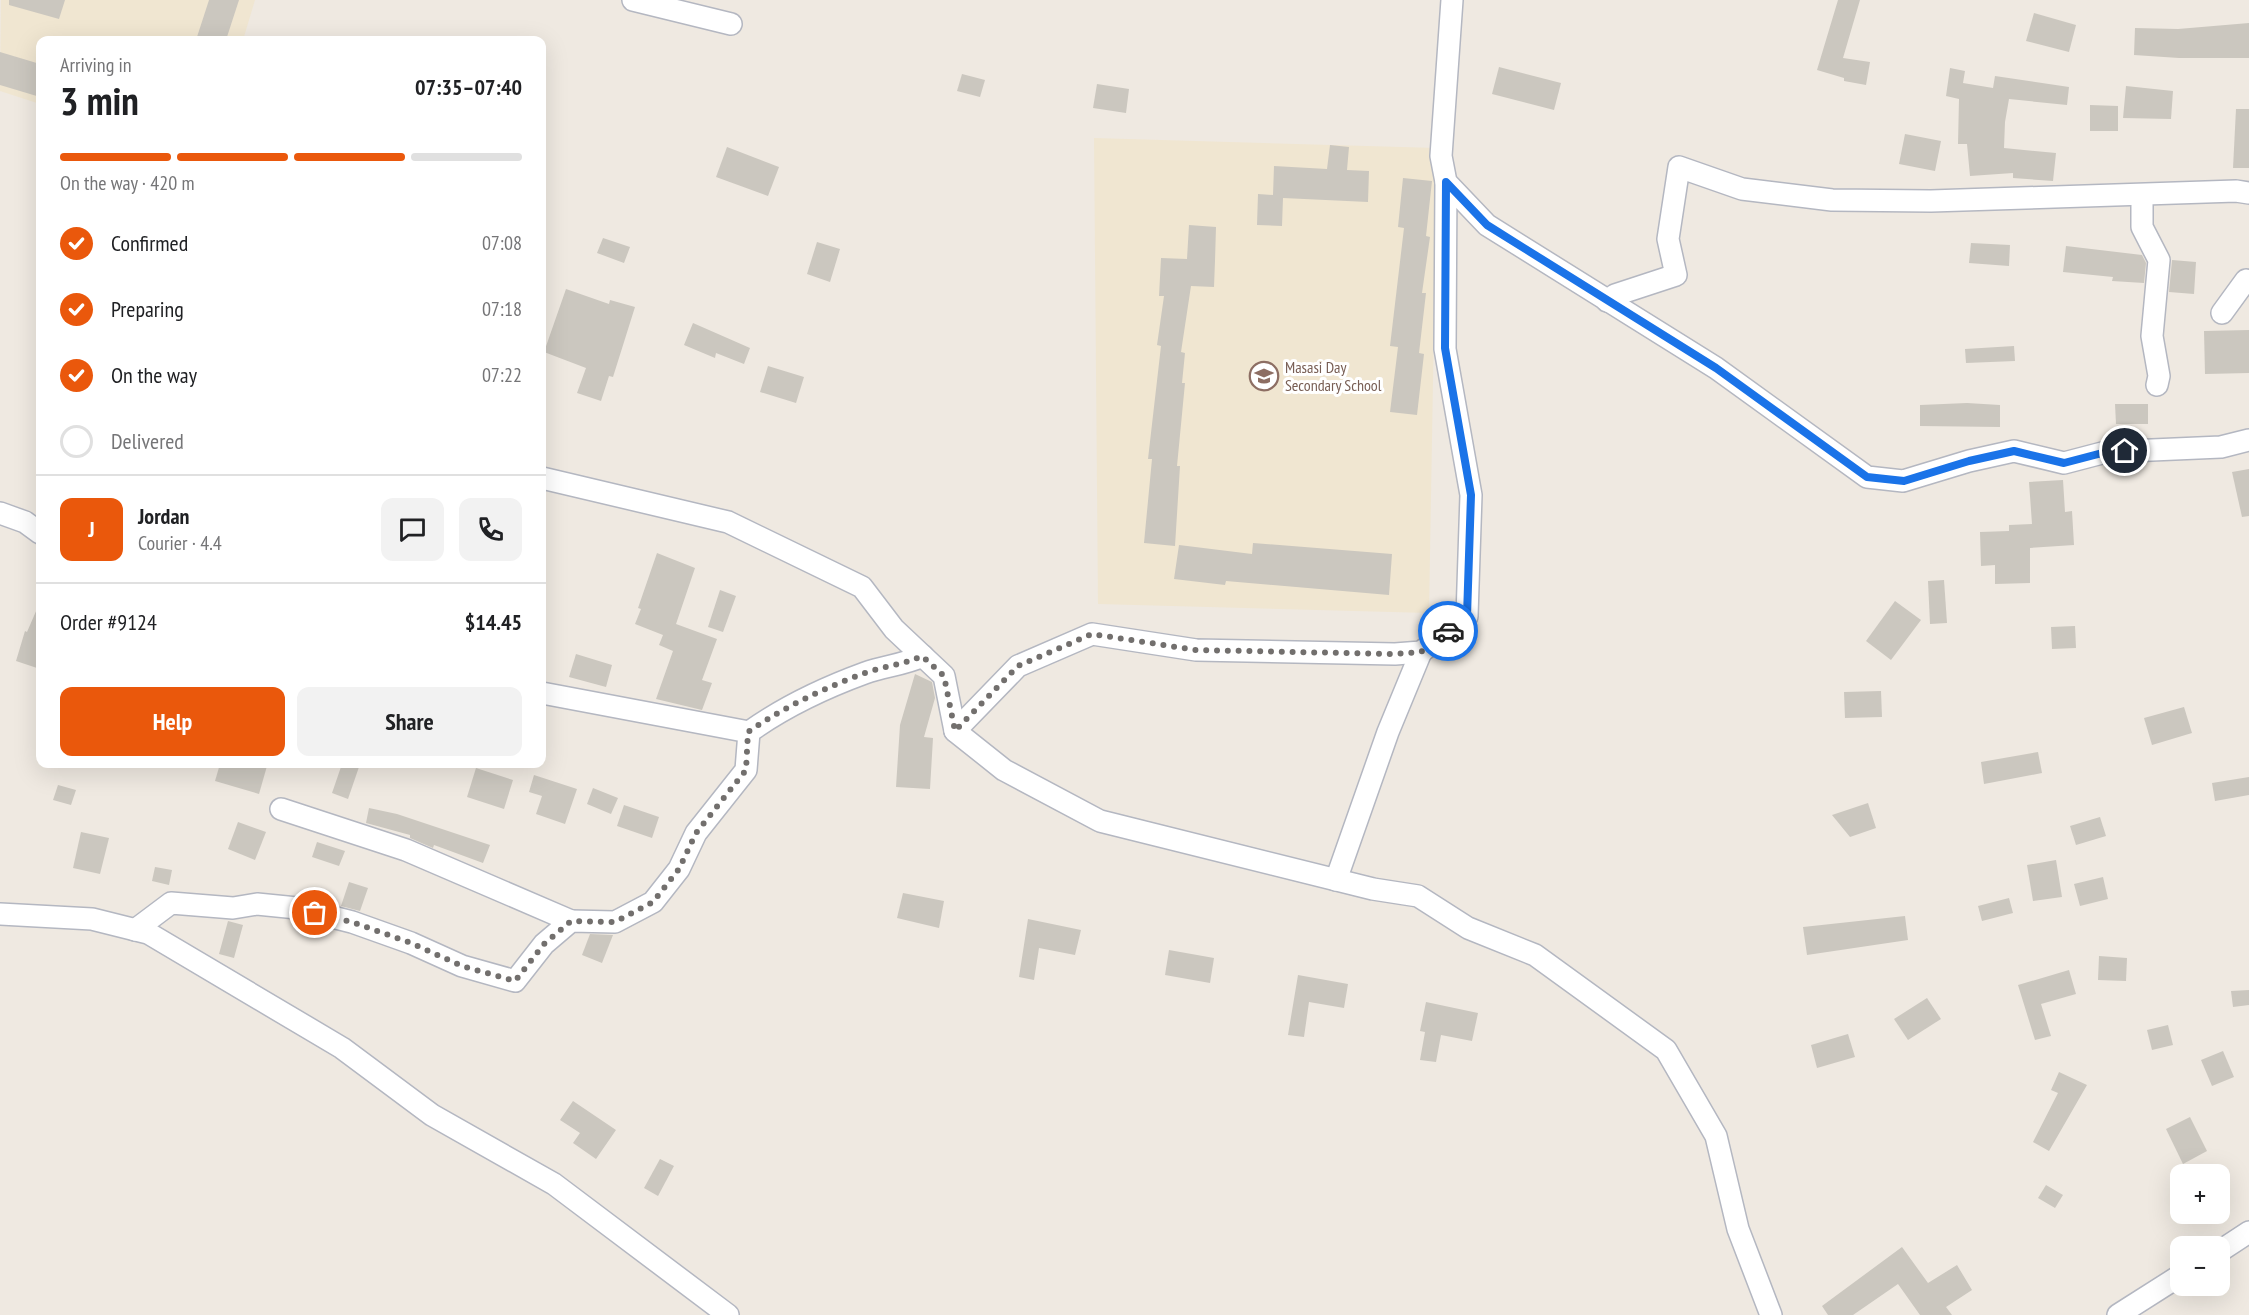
<!DOCTYPE html>
<html lang="en">
<head>
<meta charset="utf-8">
<style>
  body { margin:0; font-family:"PT Sans Narrow",sans-serif; background:#f2f2f2; color:#202124; height:100vh; display:flex; flex-direction:column; font-size:22px; white-space:nowrap }
  * { box-sizing:border-box; margin:0 }
  p { font-size:20px; color:#757577 }
  .icon { flex:none; width:33px; height:33px; fill:none; stroke:currentColor; stroke-width:2; stroke-linecap:round; stroke-linejoin:round }
  .map { position:relative; flex:1; overflow:hidden }
  .sheet { position:absolute; left:36px; top:36px; width:510px; height:732px; display:flex; flex-direction:column; background:#fff; border-radius:12px; box-shadow:0 6px 24px #0002 }
  .sheet>* { flex:none }
  .buttons { position:absolute; left:2170px; top:1164px; display:grid; gap:12px }
  .buttons a { display:grid; place-items:center; width:60px; height:60px; border-radius:12px; background:#fff; box-shadow:0 6px 24px #0002; font-size:30px }
  .pin { position:absolute; display:grid; place-items:center; width:51px; height:51px; color:#fff; margin:-26px; border:3px solid #fff; border-radius:50%; box-shadow:0 2px 6px #0007 }
  .courier { position:absolute; display:grid; place-items:center; width:60px; height:60px; margin:-30px; border:4px solid #1a73e8; border-radius:50%; background:#fff; color:#222; box-shadow:0 2px 8px #0007 }
  .overview em { font-style:normal; font-weight:700 }
  .overview div { display:flex; flex-direction:column-reverse }
  .overview { display:flex; align-items:center; justify-content:space-between; height:102px; padding:0 24px }
  h1 { font-size:39px; font-weight:700; line-height:45px }
  .bar { display:grid; grid-template-columns:repeat(4,1fr); gap:9px 6px; align-content:center; height:72px; padding:0 24px }
  .bar i { height:8px; border-radius:4px; background:#e0e0e0 }
  .bar .current { background:#ea580c }
  .bar p { grid-column:span 4 }
  .line { display:flex; align-items:center; gap:15px; padding:0 24px; border-top:2px solid #e0e0e0 }
  .line div { flex:1 }
  .round { display:grid; place-items:center; flex:none; width:63px; height:63px; border-radius:12px; background:#f2f2f2 }
  ol { padding:0 24px; list-style:none }
  li { display:flex; align-items:center; gap:18px; height:66px }
  li p { margin-inline-start:auto }
  li .icon { padding:6px; border-radius:50%; background:#ea580c; color:#fff; stroke-width:4 }
  li:last-child { color:#757577 }
  li i { width:33px; height:33px; border:3px solid #e0e0e0; border-radius:50% }
  .action { display:flex; gap:12px; margin-top:auto; padding:12px 24px }
  .action a { flex:1; height:69px; border-radius:12px; background:#ea580c; color:#fff; font-size:24px; font-weight:700; line-height:69px; text-align:center }
  .action a+a { background:#f2f2f2; color:#202124 }
  .map>svg:first-child { display:block }
  .education { fill:#f0e6d1 }
  .building { fill:#cbc7bf }
  .lines { fill:none; stroke-linecap:round; stroke-linejoin:round }
  .street-casing { stroke:#b4b7c1; stroke-width:24 }
  .street { stroke:#fff; stroke-width:21 }
  .done { stroke:#726f6d; stroke-width:6; stroke-dasharray:0 10.8 }
  .route { stroke:#1a73e8; stroke-width:8 }
  .labels { text-anchor:middle; stroke-width:6; stroke-linejoin:round; paint-order:stroke }
  .education-label { font-size:16px; fill:#785e54; stroke:#fff; text-anchor:start }
</style>
</head>
<body>
<div class="map">
<svg width="2249" height="1315" viewBox="0 0 2249 1315">
  <rect width="100%" height="100%" fill="#efe9e1"/>
  <g class="education">
    <polygon points="1,0 255,0 243,40 40,40 40,104 0,91"/>
    <polygon points="1094,138 1437,148 1429,613 1098,604"/>
  </g>
  <g class="building">
    <polygon points="9,0 65,0 59,19 9,5"/>
    <polygon points="209,0 239,0 226,40 196,40"/>
    <polygon points="1838,0 1860,0 1843,58 1870,62 1866,85 1844,81 1844,78 1817,70"/>
    <polygon points="2034,13 2076,25 2069,52 2026,41"/>
    <polygon points="2249,23 2249,58 2179,58 2134,55 2135,28 2178,29"/>
    <polygon points="0,52 40,64 40,97 0,85"/>
    <polygon points="1499,67 1561,83 1554,110 1492,94"/>
    <polygon points="1950,68 1965,71 1963,83 1993,88 1995,76 2069,87 2067,105 2009,99 2005,122 2004,148 2056,153 2053,181 2013,178 2013,173 1970,176 1967,144 1958,144 1959,99 1946,96"/>
    <polygon points="962,74 985,80 980,97 957,91"/>
    <polygon points="1097,84 1129,89 1126,113 1093,108"/>
    <polygon points="2126,86 2173,91 2171,119 2123,118"/>
    <polygon points="2090,105 2118,106 2118,131 2090,131"/>
    <polygon points="2236,109 2249,109 2249,168 2233,168"/>
    <polygon points="1905,134 1941,141 1935,171 1899,164"/>
    <polygon points="1330,145 1349,147 1347,170 1369,171 1368,202 1283,198 1282,226 1257,225 1258,194 1273,195 1274,166 1327,169"/>
    <polygon points="727,147 779,167 768,196 716,177"/>
    <polygon points="1403,178 1432,181 1426,236 1430,237 1422,293 1426,293 1419,353 1424,354 1417,415 1390,412 1398,347 1390,346 1404,228 1398,227"/>
    <polygon points="1189,225 1216,227 1215,261 1214,287 1191,286 1181,352 1185,353 1182,383 1185,383 1177,466 1180,466 1175,546 1144,543 1152,459 1148,459 1161,346 1157,345 1164,296 1159,296 1161,258 1187,259"/>
    <polygon points="603,238 630,247 624,263 597,253"/>
    <polygon points="817,242 840,249 830,282 807,274"/>
    <polygon points="1971,243 2010,245 2009,266 1969,263"/>
    <polygon points="2066,246 2142,255 2146,263 2144,283 2112,281 2113,277 2063,272"/>
    <polygon points="2172,260 2196,262 2194,294 2169,292"/>
    <polygon points="566,289 609,304 610,300 635,307 613,377 609,376 601,401 577,393 586,368 544,352"/>
    <polygon points="693,323 750,348 744,364 716,353 715,358 684,345"/>
    <polygon points="2249,330 2249,373 2205,374 2204,331"/>
    <polygon points="2014,346 2015,361 1966,363 1965,349"/>
    <polygon points="768,366 804,377 796,403 760,392"/>
    <polygon points="1967,403 2000,405 2000,427 1920,426 1920,405"/>
    <polygon points="2115,404 2148,404 2148,424 2116,424"/>
    <polygon points="2249,469 2249,516 2242,517 2232,472"/>
    <polygon points="2063,480 2065,512 2072,511 2074,545 2030,548 2030,583 1995,584 1995,565 1981,566 1980,532 2009,531 2009,525 2032,524 2029,482"/>
    <polygon points="1253,543 1392,554 1389,595 1226,581 1225,585 1174,579 1179,545 1252,554"/>
    <polygon points="657,553 695,568 676,624 717,639 702,680 712,683 702,710 656,699 673,651 659,645 663,635 635,624 641,609 638,608"/>
    <polygon points="1944,580 1947,623 1930,624 1928,581"/>
    <polygon points="720,590 736,596 723,632 708,627"/>
    <polygon points="1895,601 1921,620 1891,660 1866,641"/>
    <polygon points="40,602 40,669 16,661 25,631 27,632"/>
    <polygon points="2075,626 2076,648 2052,649 2051,627"/>
    <polygon points="576,654 612,665 606,687 569,677"/>
    <polygon points="915,674 932,682 935,698 924,737 933,738 930,789 896,787 900,725"/>
    <polygon points="1881,691 1882,717 1845,718 1844,692"/>
    <polygon points="2184,707 2192,733 2152,745 2144,718"/>
    <polygon points="2038,752 2042,773 1984,784 1981,762"/>
    <polygon points="220,764 267,766 259,794 215,781"/>
    <polygon points="342,764 360,764 348,799 332,793"/>
    <polygon points="476,768 513,780 504,809 467,797"/>
    <polygon points="534,775 577,789 565,824 536,814 542,796 529,792"/>
    <polygon points="2249,777 2249,795 2215,801 2212,783"/>
    <polygon points="58,785 76,790 71,805 53,800"/>
    <polygon points="593,788 618,798 611,814 587,804"/>
    <polygon points="1868,803 1876,828 1850,837 1832,815"/>
    <polygon points="624,805 659,817 652,838 617,826"/>
    <polygon points="369,808 397,814 490,845 483,863 434,845 433,848 410,838 410,835 366,823"/>
    <polygon points="2100,817 2106,836 2076,845 2070,826"/>
    <polygon points="238,822 266,832 255,860 228,849"/>
    <polygon points="81,832 109,838 100,874 73,868"/>
    <polygon points="317,842 345,851 339,866 312,857"/>
    <polygon points="2056,860 2062,897 2033,901 2027,865"/>
    <polygon points="155,867 172,870 169,885 152,881"/>
    <polygon points="2103,877 2108,899 2080,906 2074,884"/>
    <polygon points="349,882 368,888 360,911 341,906"/>
    <polygon points="903,893 944,901 939,928 897,918"/>
    <polygon points="2009,898 2013,913 1982,921 1978,906"/>
    <polygon points="1905,916 1908,940 1807,955 1803,927"/>
    <polygon points="1028,919 1081,930 1075,955 1039,948 1034,980 1019,977"/>
    <polygon points="228,921 243,925 234,958 219,954"/>
    <polygon points="590,934 613,935 602,963 582,955"/>
    <polygon points="1169,950 1214,958 1210,983 1165,975"/>
    <polygon points="2099,956 2127,958 2126,981 2098,980"/>
    <polygon points="2069,970 2076,994 2041,1004 2051,1036 2035,1040 2018,985"/>
    <polygon points="1298,975 1348,984 1344,1008 1309,1002 1304,1037 1288,1035"/>
    <polygon points="2249,990 2249,1005 2233,1007 2231,991"/>
    <polygon points="1927,998 1941,1019 1908,1040 1894,1019"/>
    <polygon points="1426,1002 1478,1013 1472,1041 1441,1035 1436,1062 1420,1060 1425,1032 1420,1031"/>
    <polygon points="2168,1025 2173,1045 2152,1050 2147,1030"/>
    <polygon points="1848,1034 1855,1057 1817,1068 1811,1045"/>
    <polygon points="2223,1051 2234,1077 2212,1086 2201,1060"/>
    <polygon points="2059,1072 2087,1085 2049,1151 2033,1142 2058,1093 2051,1090"/>
    <polygon points="573,1101 616,1130 596,1159 573,1143 580,1133 560,1120"/>
    <polygon points="2190,1117 2207,1151 2183,1164 2166,1129"/>
    <polygon points="660,1159 674,1166 658,1196 644,1188"/>
    <polygon points="2046,1185 2063,1195 2055,1208 2038,1198"/>
    <polygon points="1902,1247 1928,1283 1957,1265 1972,1290 1946,1307 1952,1315 1920,1315 1898,1284 1853,1315 1828,1315 1822,1306"/>
  </g>
  <g class="lines">
    <g class="street-casing">
      <g id="street">
        <polyline points="633,0 731,24"/>
        <polyline points="1452,0 1441,156 1446,182 1487,225 1716,368 1867,477 1903,481 1969,461 2014,451 2064,463 2106,452 2221,447 2249,440"/>
        <polyline points="2142,195 2142,227 2159,260 2152,336 2159,376 2157,385"/>
        <polyline points="1607,301 1615,295 1676,275 1668,239 1679,167 1742,189 1832,200 1931,201 2236,191 2249,193"/>
        <polyline points="2222,313 2246,280"/>
        <polyline points="542,478 728,522 862,587 894,629 944,676 955,731 1004,770 1100,821 1373,889 1418,896 1468,928 1535,955 1666,1050 1716,1136 1738,1229 1771,1315"/>
        <polyline points="0,513 25,522 40,533"/>
        <polyline points="542,693 749,732"/>
        <polyline points="955,731 1018,666 1092,634 1196,650 1395,654 1421,652 1467,616 1471,495 1445,349 1446,182"/>
        <polyline points="281,809 406,850 571,921"/>
        <polyline points="1336,880 1388,732 1421,652"/>
        <polyline points="0,914 92,919 148,933 342,1048 432,1115 554,1184 728,1315"/>
        <path d="M135,930l36,-27 62,5 24,-4 40,4 55,14 59,21 51,23 53,15 29,-37 27,-23 44,1 38,-20 26,-33 17,-36 50,-63 3,-38c35,-25 75,-44 116,-59 19,-7 38,-8 58,-17"/>
        <polyline points="2220,1251 2249,1232"/>
        <polyline points="2118,1315 2181,1275"/>
      </g>
    </g>
    <use href="#street" class="street"/>
  </g>
  <g class="lines">
    <path class="done" d="M315,913l37,9 59,21 51,23 53,15 29,-37 27,-23 44,1 38,-20 26,-33 17,-36 50,-63 2,-38c36,-25 76,-44 117,-59 19,-7 38,-8 57,-17l22,20 11,55 63,-65 74,-32 104,16 199,4 26,-2 27,-21"/>
    <polyline class="route" points="1448,631 1467,616 1471,495 1445,348 1446,182 1487,225 1716,368 1867,477 1904,481 1969,461 2014,451 2064,463 2106,452 2125,451"/>
  </g>
  <defs>
    <g id="school-ring" transform="scale(1.5)"><circle r="9.5" fill="#fff" stroke="#8d6e63" stroke-width="1.5"/><path d="M0-5L7-2L0 1L-7-2ZM-4 1L0 2.5L4 1V4Q0 6-4 4Z" fill="#8d6e63"/></g>
  </defs>
  <g fill-rule="evenodd">
    <use href="#school-ring" x="1264" y="376"/>
  </g>
  <g class="labels">
    <g class="education-label">
      <text x="1285" y="373">Masasi Day<tspan x="1285" dy="18">Secondary School</tspan></text>
    </g>
  </g>
</svg>
<div class="buttons">
<a>+</a>
<a>−</a>
</div>
<div class="pin" style="left:315px;top:913px;background:#ea580c"><svg class="icon" aria-label="bag" viewBox="0 0 24 24"><path d="M5 8h14l-1 12H6zM9 8a3 3 0 0 1 6 0"/></svg></div>
<div class="pin" style="left:2125px;top:451px;background:#1f2937"><svg class="icon" aria-label="home" viewBox="0 0 24 24"><path d="M3 11l9-7 9 7M6 9v11h12V9"/></svg></div>
<div class="courier" style="left:1448px;top:631px"><svg class="icon" aria-label="car" viewBox="0 0 24 24"><path d="M5 17H2v-5l4-1 3-4h7l3 4 3 1v5h-3M9 17h6M6 11h13"/><circle cx="7" cy="17" r="2"/><circle cx="17" cy="17" r="2"/></svg></div>
<section class="sheet">
<div class="overview"><div><h1>3 min</h1><p>Arriving in</p></div><em>07:35–07:40</em></div>
<div class="bar"><i class="current"></i><i class="current"></i><i class="current"></i><i></i><p>On the way · 420 m</p></div>
<ol>
<li><svg class="icon" aria-label="check" viewBox="0 0 24 24"><path d="M5 12l5 5 9-10"/></svg>Confirmed<p>07:08</p></li>
<li><svg class="icon" aria-label="check" viewBox="0 0 24 24"><path d="M5 12l5 5 9-10"/></svg>Preparing<p>07:18</p></li>
<li><svg class="icon" aria-label="check" viewBox="0 0 24 24"><path d="M5 12l5 5 9-10"/></svg>On the way<p>07:22</p></li>
<li><i></i>Delivered</li>
</ol>
<div class="line" style="height:108px"><b class="round" style="background:#ea580c;color:#fff">J</b><div><b>Jordan</b><p>Courier · 4.4</p></div><a class="round"><svg class="icon" aria-label="chat" viewBox="0 0 24 24"><path d="M4 5h16v11H9l-5 4z"/></svg></a><a class="round"><svg class="icon" aria-label="phone" viewBox="0 0 24 24"><path d="M5 4h4l2 5-3 2q2 4 5 5l2-3 5 2v4C11 20 4 13 5 4z"/></svg></a></div>
<div class="line" style="height:78px"><div>Order #9124</div><b>$14.45</b></div>
<div class="action"><a>Help</a><a>Share</a></div>
</section>
</div>
</body>
</html>
